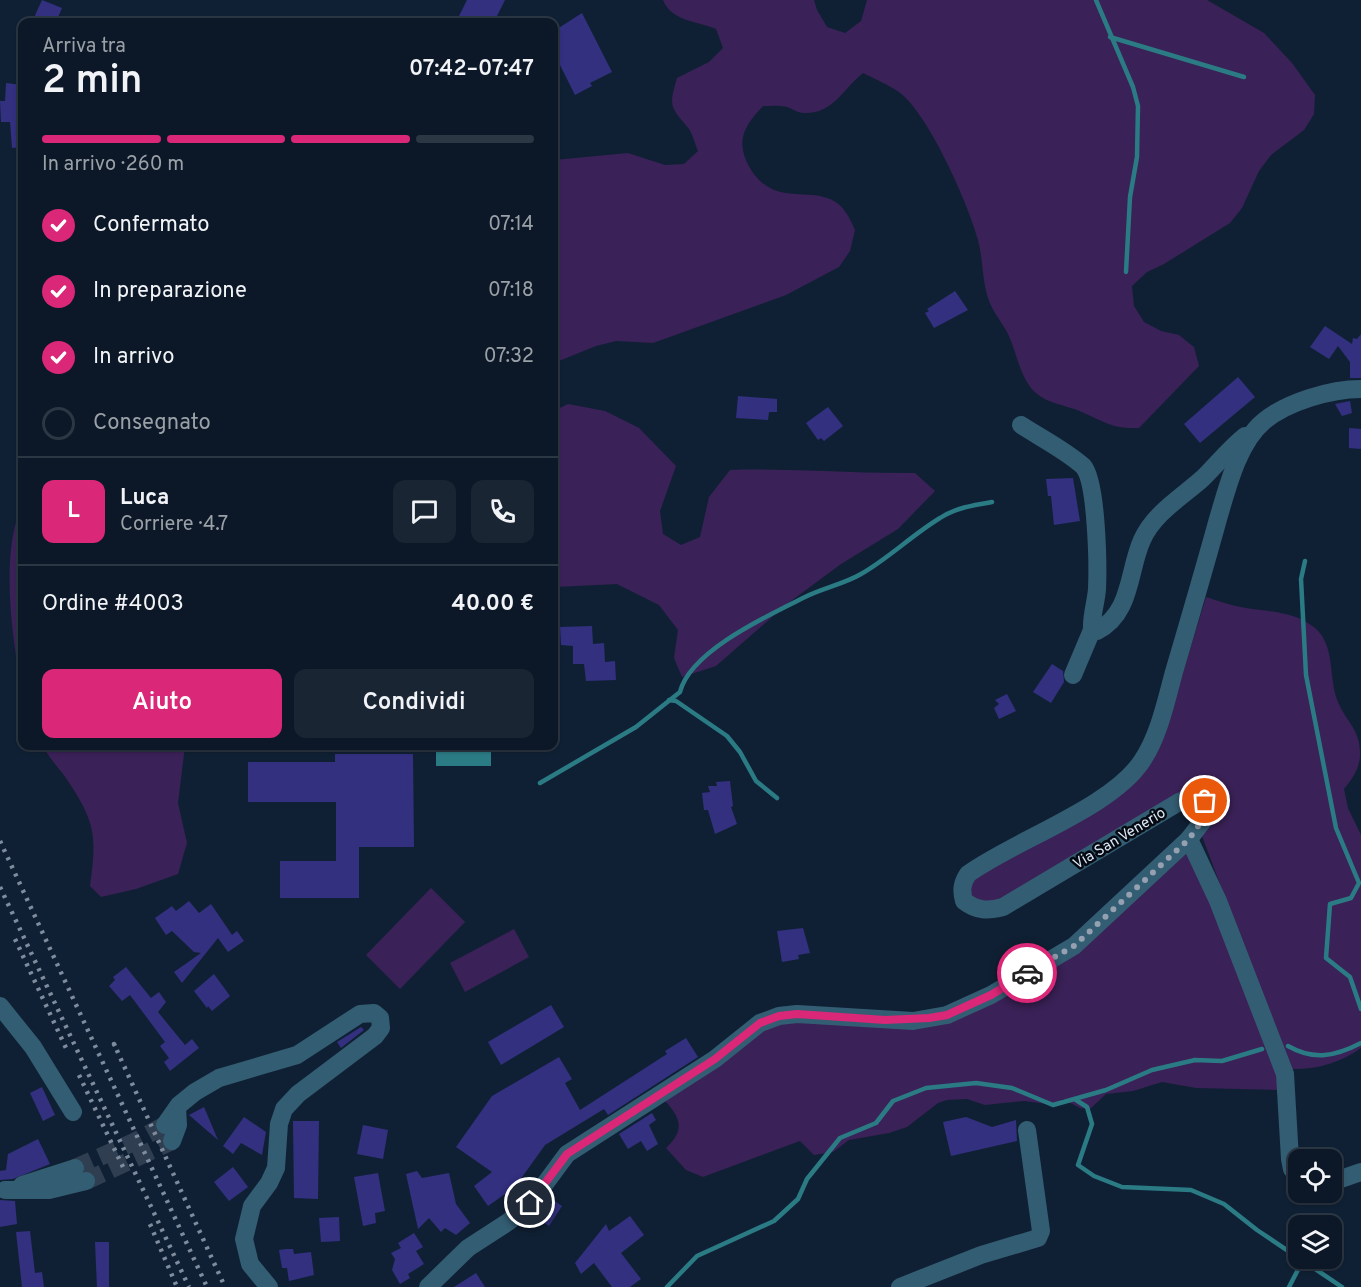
<!DOCTYPE html>
<html lang="it">
<head>
<meta charset="utf-8">
<style>
  body { margin:0; font-family:Overpass,sans-serif; background:#1a2533; color:#f1f3f6; height:100vh; display:flex; flex-direction:column; font-size:22px; white-space:nowrap }
  * { box-sizing:border-box; margin:0 }
  p { font-size:20px; color:#9aa0a7 }
  .icon { flex:none; width:33px; height:33px; fill:none; stroke:currentColor; stroke-width:2; stroke-linecap:round; stroke-linejoin:round }
  .map { position:relative; flex:1; overflow:hidden }
  .side { position:absolute; left:18px; top:18px; width:540px; height:732px; display:flex; flex-direction:column; background:#0c1827; border-radius:12px; box-shadow:0 2px 4px #0004,0 0 0 2px #2c3744 }
  .side>* { flex:none }
  .controls { position:absolute; left:1288px; top:1149px; display:grid; gap:12px }
  .controls a { display:grid; place-items:center; width:54px; height:54px; border-radius:12px; background:#0c1827; box-shadow:0 2px 4px #0004,0 0 0 2px #2c3744; font-size:30px }
  .pin { position:absolute; display:grid; place-items:center; width:51px; height:51px; color:#fff; margin:-26px; border:3px solid #fff; border-radius:50%; box-shadow:0 2px 6px #0007 }
  .courier { position:absolute; display:grid; place-items:center; width:60px; height:60px; margin:-30px; border:4px solid #db2777; border-radius:50%; background:#fff; color:#222; box-shadow:0 2px 8px #0007 }
  .head em { font-style:normal; font-weight:600 }
  .head div { display:flex; flex-direction:column-reverse }
  .head { display:flex; align-items:center; justify-content:space-between; height:102px; padding:0 24px }
  h1 { font-size:39px; font-weight:600; line-height:45px }
  .bar { display:grid; grid-template-columns:repeat(4,1fr); gap:9px 6px; align-content:center; height:72px; padding:0 24px }
  .bar i { height:8px; border-radius:4px; background:#2c3744 }
  .bar .selected { background:#db2777 }
  .bar p { grid-column:span 4 }
  .line { display:flex; align-items:center; gap:15px; padding:0 24px; border-top:2px solid #2c3744 }
  .line div { flex:1 }
  .round { display:grid; place-items:center; flex:none; width:63px; height:63px; border-radius:12px; background:#1a2533 }
  ol { padding:0 24px; list-style:none }
  li { display:flex; align-items:center; gap:18px; height:66px }
  li p { margin-inline-start:auto }
  li .icon { padding:6px; border-radius:50%; background:#db2777; color:#fff; stroke-width:4 }
  li:last-child { color:#9aa0a7 }
  li i { width:33px; height:33px; border:3px solid #2c3744; border-radius:50% }
  .action { display:flex; gap:12px; margin-top:auto; padding:12px 24px }
  .action a { flex:1; height:69px; border-radius:12px; background:#db2777; color:#fff; font-size:24px; font-weight:600; line-height:69px; text-align:center }
  .action a+a { background:#1a2533; color:#f1f3f6 }
  .map>svg:first-child { display:block }
  .green { fill:#3a2157 }
  .water { fill:#2b7b85 }
  .lines { fill:none; stroke-linecap:round; stroke-linejoin:round }
  .stream { stroke:#2b7b85; stroke-width:4.5 }
  .building { fill:#32307f }
  .minor-tunnel { stroke:#2f3e51; stroke-width:18; stroke-dasharray:18 9; stroke-linecap:butt }
  .minor { stroke:#335d72; stroke-width:18 }
  .rail { stroke:#7f8c9d; stroke-width:4.5; stroke-dasharray:3 6; stroke-linecap:butt }
  .done { stroke:#95a1b1; stroke-width:6; stroke-dasharray:0 10.8 }
  .route { stroke:#db2777; stroke-width:8 }
  .labels { text-anchor:middle; stroke-width:5; stroke-linejoin:round; paint-order:stroke }
  .street-label { font-size:15px; fill:#dce7f5; stroke:#040912 }
</style>
</head>
<body>
<div class="map">
<svg width="1361" height="1287" viewBox="0 0 1361 1287">
  <rect width="100%" height="100%" fill="#102034"/>
  <g class="green">
    <path d="M663,0h151l3,10 10,17 18,6 16,-12 6,-21h340l57,33 28,30 23,32 -1,19 -10,16 -33,25 -12,16 -17,37 -12,15 -66,41 -17,8 -15,14 2,20 10,16 17,9 18,4 15,12 5,19 -60,62c-25,1 -33,-5 -55,-15 -18,-9 -39,-8 -53,-25 -12,-16 -15,-37 -23,-54 -6,-12 -16,-23 -20,-36 -6,-19 -5,-39 -10,-58 -9,-35 -50,-127 -79,-148 -10,-7 -24,-13 -36,-19 -20,16 -30,41 -59,40 -6,0 -11,-4 -17,-6 -7,-2 -16,-1 -24,-1 -8,9 -17,18 -20,31 -4,18 11,43 27,51 18,10 41,3 60,11 14,6 19,18 25,31l-5,21 -11,16 -53,28 -133,48 -37,-2 -20,5 -42,17v-203l74,-7 37,12 19,-1 14,-13c-3,-7 -5,-16 -9,-22 -18,-22 -21,-21 -12,-51l32,-16 14,-14 -7,-19c-19,-8 -45,-8 -53,-29z"/>
    <path d="M568,404l37,7 34,17 37,38 -16,45 3,23 18,11 19,-8 9,-40 21,-27c62,-2 123,4 185,3l20,18 -37,38 -57,35 -54,40 -71,62 -34,11 -8,-19 4,-28 -19,-25 -42,-21 -63,3v-176z"/>
    <path d="M22,508v180c-10,-45 -22,-140 0,-180z"/>
    <path d="M1206,597c13,4 26,9 40,11 24,4 49,3 69,20 21,18 13,50 23,74 8,20 23,27 22,54 -1,14 -8,23 -16,33l4,19 13,27v213c-21,15 -45,22 -72,21l-87,-233 9,-40 -211,104 -13,3 -17,-6 -1,-10 5,-8 135,-77 68,-110z"/>
    <path d="M43,746h142l-7,57 9,40 -9,31 -42,15 -35,8 -11,-11c6,-46 7,-61 -20,-102 -8,-13 -20,-24 -27,-38z"/>
    <path d="M1186,853l25,51 66,172 2,14 -83,-2 -34,-6 -29,9 -27,3 -16,15 -10,-1 -17,-9 -8,6 -31,-4 -39,4 -18,-6 -20,1 -9,3 -31,24 -18,6 -40,7 -16,12 -19,3 -14,-14 -97,36 -17,-7 -20,-22c19,-18 15,-30 -1,-47l99,-71 16,-6 18,-2 116,6 165,-76z"/>
    <polygon points="431,888 465,922 400,989 366,955"/>
    <polygon points="514,929 529,957 465,992 450,963"/>
  </g>
  <rect class="water" x="436" y="746" width="55" height="20"/>
  <g class="lines">
    <g class="stream">
      <polyline points="1096,0 1133,87 1138,106 1137,157 1130,197 1126,272"/>
      <polyline points="1110,37 1244,77"/>
      <polyline points="1305,561 1301,579 1306,675 1336,828 1359,883 1351,898 1330,904 1326,958 1350,977 1361,1009"/>
      <polyline points="669,700 676,701 727,736 740,752 756,781 777,798"/>
      <path d="M540,783l96,-56 44,-35c10,-41 89,-77 125,-95 18,-9 39,-13 56,-23 28,-16 51,-39 79,-56 15,-10 34,-13 52,-16"/>
      <path d="M1288,1046c26,15 48,10 73,-3"/>
      <polyline points="1076,1100 1087,1107 1092,1124 1078,1165 1094,1176 1122,1187 1191,1190 1224,1204 1257,1230 1342,1287"/>
      <polyline points="667,1287 697,1256 774,1221 798,1199 807,1179 840,1138 876,1123 893,1101 926,1088 976,1083 1012,1088 1053,1105 1106,1090 1152,1070 1195,1060 1222,1061 1262,1049"/>
      <polyline points="1289,1287 1302,1262"/>
    </g>
  </g>
  <g class="building">
    <polygon points="42,0 62,8 56,22 32,22"/>
    <polygon points="467,0 505,0 494,22 456,22"/>
    <polygon points="582,13 612,72 590,83 592,86 575,95 554,53 554,31"/>
    <polygon points="6,83 22,85 22,147 12,148 10,122 1,122 0,101 5,101"/>
    <polygon points="955,291 968,310 934,328 925,313 929,311 927,309"/>
    <polygon points="1325,326 1352,344 1353,338 1357,339 1361,334 1361,378 1350,378 1350,362 1338,346 1329,359 1310,347"/>
    <polygon points="1238,377 1255,397 1200,443 1184,424"/>
    <polygon points="738,396 777,399 777,412 769,412 768,420 736,418"/>
    <polygon points="1350,401 1352,413 1342,416 1335,404"/>
    <polygon points="828,407 843,426 824,441 821,438 818,440 806,423"/>
    <polygon points="1349,428 1361,429 1361,449 1349,448"/>
    <polygon points="1073,478 1080,521 1054,525 1051,496 1048,496 1046,479"/>
    <polygon points="592,626 593,644 604,643 605,662 615,661 616,680 586,681 584,664 573,664 573,646 561,645 560,627"/>
    <polygon points="1052,664 1063,671 1064,682 1051,703 1033,692"/>
    <polygon points="1007,694 1016,711 999,719 994,708 999,704 995,700"/>
    <polygon points="335,754 413,754 414,847 359,847 359,898 280,898 280,861 336,861 336,802 248,802 248,762 335,762"/>
    <polygon points="730,781 733,806 731,807 737,824 715,834 708,810 704,810 702,793 710,792 708,786 717,786 716,782"/>
    <polygon points="189,901 199,913 211,904 232,935 237,931 244,941 228,952 218,938 182,983 174,972 201,953 194,952 172,931 166,935 155,918 172,906 176,911"/>
    <polygon points="803,928 810,953 798,955 799,959 782,962 777,931"/>
    <polygon points="126,967 151,998 159,992 166,1002 158,1012 185,1045 192,1039 199,1048 170,1071 164,1062 169,1058 160,1046 165,1042 130,995 122,1001 109,986 115,980 113,977"/>
    <polygon points="214,974 230,996 212,1011 208,1006 207,1008 194,991"/>
    <polygon points="551,1005 564,1027 501,1065 488,1042"/>
    <polygon points="361,1027 364,1030 341,1048 337,1042"/>
    <polygon points="686,1038 698,1057 608,1115 604,1109 545,1145 515,1187 488,1206 474,1186 492,1172 456,1147 492,1096 559,1057 572,1079 565,1083 580,1110 667,1054 665,1051"/>
    <polygon points="42,1087 55,1115 43,1121 30,1093"/>
    <polygon points="204,1107 218,1140 189,1115"/>
    <polygon points="652,1113 656,1120 649,1125 658,1144 647,1151 641,1141 628,1149 619,1134"/>
    <polygon points="244,1117 266,1132 262,1155 241,1143 233,1154 223,1146"/>
    <polygon points="966,1117 992,1127 1016,1120 1017,1141 951,1156 943,1122"/>
    <polygon points="293,1121 319,1121 318,1199 294,1198"/>
    <polygon points="363,1125 388,1130 383,1159 357,1154"/>
    <polygon points="38,1139 50,1164 13,1179 0,1180 0,1171 6,1170 8,1154"/>
    <polygon points="233,1167 248,1187 229,1201 214,1182"/>
    <polygon points="417,1171 422,1178 449,1173 456,1204 470,1223 456,1235 445,1228 441,1232 429,1218 418,1229 406,1174"/>
    <polygon points="378,1173 385,1211 375,1213 376,1223 363,1226 354,1177"/>
    <polygon points="549,1197 562,1206 549,1226 533,1216"/>
    <polygon points="0,1200 15,1201 17,1224 0,1227"/>
    <polygon points="630,1216 644,1235 621,1253 641,1279 630,1287 612,1287 594,1263 581,1274 575,1263 606,1224 609,1231"/>
    <polygon points="339,1217 340,1241 321,1242 319,1218"/>
    <polygon points="30,1231 35,1273 42,1272 44,1287 22,1287 16,1232"/>
    <polygon points="414,1233 423,1247 416,1251 424,1264 408,1274 410,1278 400,1284 392,1270 395,1259 391,1253 401,1248 398,1243"/>
    <polygon points="95,1242 109,1242 109,1287 97,1287"/>
    <polygon points="286,1249 293,1249 294,1254 311,1252 314,1275 289,1281 287,1268 282,1268 279,1250"/>
    <polygon points="476,1273 485,1287 454,1287"/>
  </g>
  <g class="lines">
    <g class="minor-tunnel">
      <polyline points="75,1168 134,1142 165,1125"/>
      <polyline points="86,1181 172,1141"/>
    </g>
    <g class="minor">
      <path d="M1021,425c20,13 44,25 62,41 14,15 15,100 14,123 -1,14 -6,27 -5,41l5,1c35,-18 31,-60 45,-91 12,-27 40,-43 61,-62 14,-14 27,-30 42,-42"/>
      <polyline points="1073,675 1092,630"/>
      <polyline points="1189,839 1218,901 1285,1074 1290,1159 1292,1169 1299,1178"/>
      <polyline points="0,1006 33,1047 73,1112"/>
      <polyline points="165,1125 179,1105 195,1092 219,1078 297,1055 360,1014 374,1013 380,1018 381,1028 375,1036 298,1094 284,1109 279,1124 276,1168 269,1183 252,1206 244,1239 250,1264 269,1287"/>
      <polyline points="172,1141 178,1125 177,1108"/>
      <polyline points="1332,1182 1361,1172"/>
      <polyline points="22,1185 75,1168"/>
      <polyline points="5,1190 49,1190 86,1181"/>
      <path d="M428,1287l40,-39 40,-26 22,-18 37,-50 148,-95 45,-36 19,-7 18,-2 116,7 34,-6 44,-20 83,-49 115,-107 13,-17 6,-14 -3,-7 -10,-5 -16,6 -176,105c-15,4 -26,4 -39,-6 -3,-11 -2,-18 4,-27 47,-34 143,-66 174,-113 17,-25 24,-60 32,-89 15,-51 30,-102 44,-153 9,-30 20,-76 45,-97 23,-20 68,-33 98,-33"/>
      <polyline points="900,1287 981,1255 1038,1238 1041,1231 1027,1130"/>
    </g>
    <g class="rail">
      <polyline points="0,841 207,1287"/>
      <polyline points="0,887 189,1287"/>
      <polyline points="15,939 66,1048"/>
      <polyline points="115,1046 114,1044 225,1287"/>
      <polyline points="79,1075 123,1167"/>
      <polyline points="150,1224 177,1287"/>
    </g>
  </g>
  <g class="lines">
    <polyline class="done" points="1027,973 1074,946 1189,839 1206,815 1208,808 1205,801"/>
    <polyline class="route" points="530,1203 567,1154 715,1059 760,1023 779,1016 797,1014 885,1020 929,1018 947,1015 991,995 1027,973"/>
  </g>
  <g class="labels">
    <g class="street-label">
      <text transform="translate(1119 838) rotate(-31)" y="5">Via San Venerio</text>
    </g>
  </g>
</svg>
<div class="controls">
<a><svg class="icon" aria-label="locate" viewBox="0 0 24 24"><circle cx="12" cy="12" r="6"/><path d="M12 2v4M12 18v4M2 12h4M18 12h4"/></svg></a>
<a><svg class="icon" aria-label="layers" viewBox="0 0 24 24"><path d="M12 4l9 5-9 5-9-5zM3 14l9 5 9-5"/></svg></a>
</div>
<div class="pin" style="left:1205px;top:801px;background:#ea580c"><svg class="icon" aria-label="bag" viewBox="0 0 24 24"><path d="M5 8h14l-1 12H6zM9 8a3 3 0 0 1 6 0"/></svg></div>
<div class="pin" style="left:530px;top:1203px;background:#1f2937"><svg class="icon" aria-label="home" viewBox="0 0 24 24"><path d="M3 11l9-7 9 7M6 9v11h12V9"/></svg></div>
<div class="courier" style="left:1027px;top:973px"><svg class="icon" aria-label="car" viewBox="0 0 24 24"><path d="M5 17H2v-5l4-1 3-4h7l3 4 3 1v5h-3M9 17h6M6 11h13"/><circle cx="7" cy="17" r="2"/><circle cx="17" cy="17" r="2"/></svg></div>
<section class="side">
<div class="head"><div><h1>2 min</h1><p>Arriva tra</p></div><em>07:42–07:47</em></div>
<div class="bar"><i class="selected"></i><i class="selected"></i><i class="selected"></i><i></i><p>In arrivo · 260 m</p></div>
<ol>
<li><svg class="icon" aria-label="check" viewBox="0 0 24 24"><path d="M5 12l5 5 9-10"/></svg>Confermato<p>07:14</p></li>
<li><svg class="icon" aria-label="check" viewBox="0 0 24 24"><path d="M5 12l5 5 9-10"/></svg>In preparazione<p>07:18</p></li>
<li><svg class="icon" aria-label="check" viewBox="0 0 24 24"><path d="M5 12l5 5 9-10"/></svg>In arrivo<p>07:32</p></li>
<li><i></i>Consegnato</li>
</ol>
<div class="line" style="height:108px"><b class="round" style="background:#db2777;color:#fff">L</b><div><b>Luca</b><p>Corriere · 4.7</p></div><a class="round"><svg class="icon" aria-label="chat" viewBox="0 0 24 24"><path d="M4 5h16v11H9l-5 4z"/></svg></a><a class="round"><svg class="icon" aria-label="phone" viewBox="0 0 24 24"><path d="M5 4h4l2 5-3 2q2 4 5 5l2-3 5 2v4C11 20 4 13 5 4z"/></svg></a></div>
<div class="line" style="height:78px"><div>Ordine #4003</div><b>40.00 €</b></div>
<div class="action"><a>Aiuto</a><a>Condividi</a></div>
</section>
</div>
</body>
</html>
